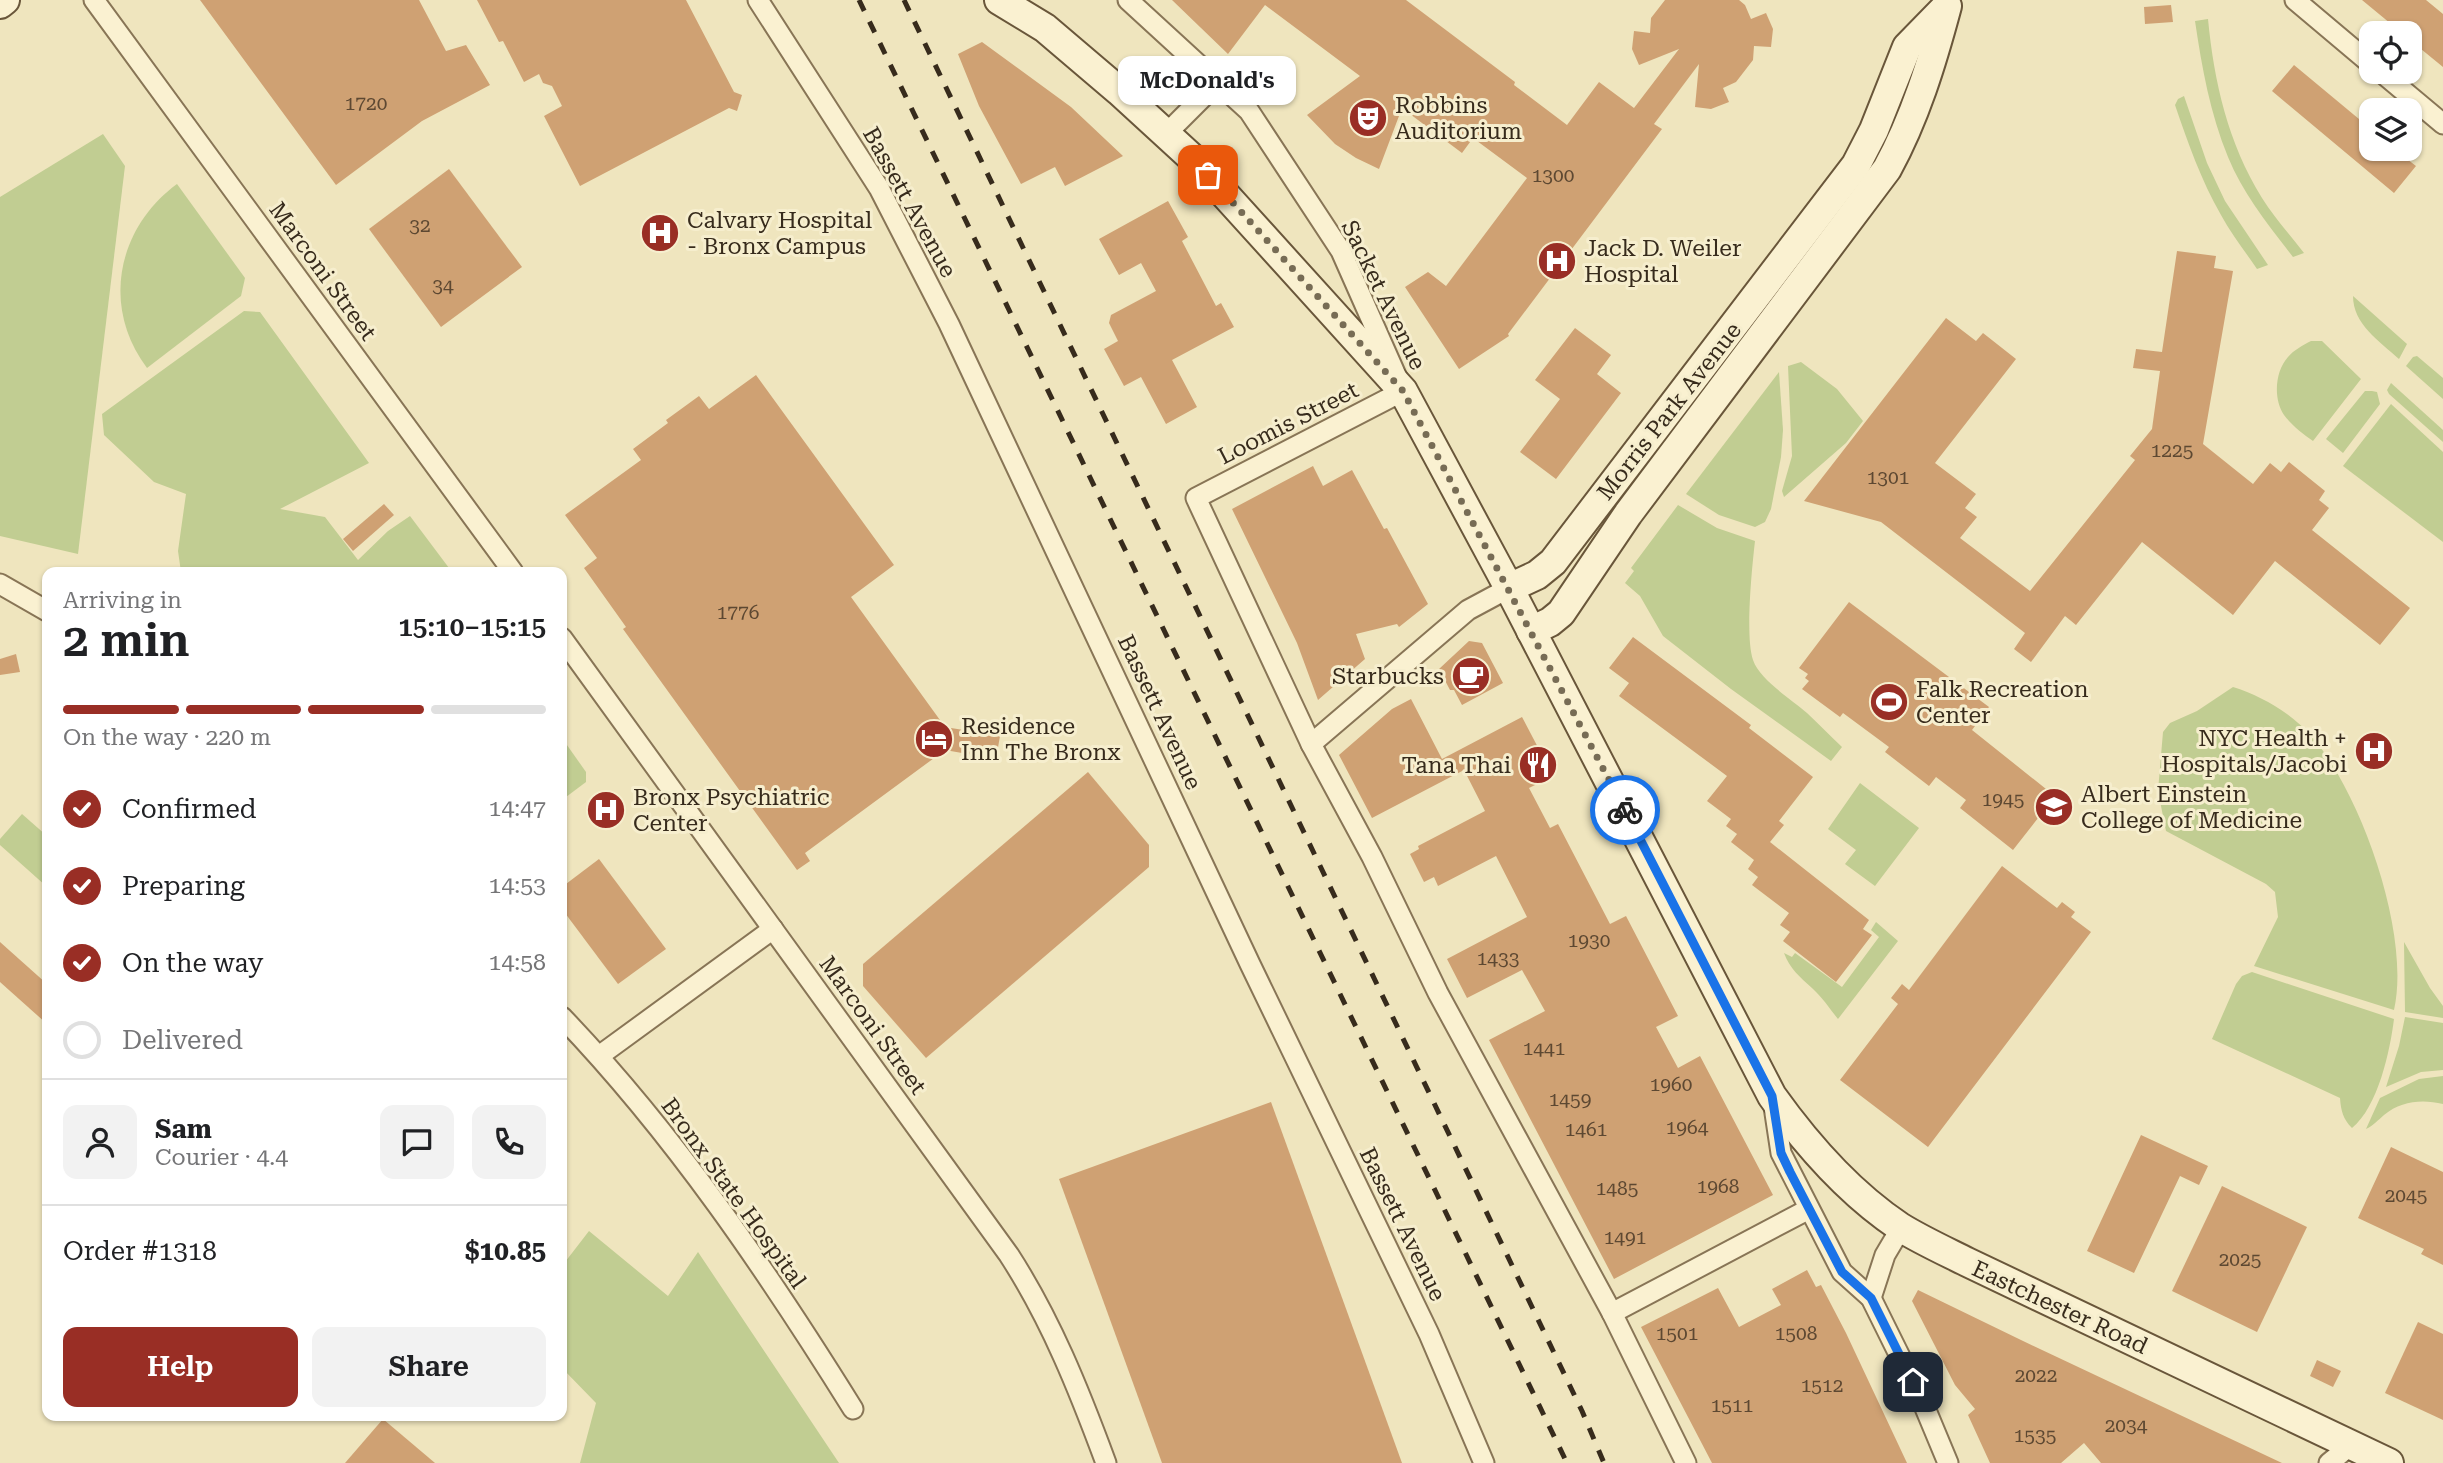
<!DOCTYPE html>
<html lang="en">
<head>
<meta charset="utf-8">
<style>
  body { margin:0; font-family:"Roboto Serif",serif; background:#f2f2f2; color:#202124; height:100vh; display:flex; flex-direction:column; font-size:26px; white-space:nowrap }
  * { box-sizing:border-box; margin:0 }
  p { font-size:23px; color:#757577 }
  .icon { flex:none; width:38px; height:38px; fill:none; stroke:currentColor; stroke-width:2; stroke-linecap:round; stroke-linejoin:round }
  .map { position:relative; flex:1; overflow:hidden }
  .details { position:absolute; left:42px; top:567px; width:525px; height:854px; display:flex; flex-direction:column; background:#fff; border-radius:14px; box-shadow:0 2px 5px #0004 }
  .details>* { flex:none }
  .controls { position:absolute; left:2359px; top:21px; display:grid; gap:14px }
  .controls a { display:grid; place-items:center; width:63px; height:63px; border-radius:14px; background:#fff; box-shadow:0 2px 5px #0004; font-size:35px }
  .pin { position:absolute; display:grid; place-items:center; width:60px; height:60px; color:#fff; margin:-30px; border-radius:14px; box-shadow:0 4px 10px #0006 }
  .courier { position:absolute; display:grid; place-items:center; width:70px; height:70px; margin:-35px; border:5px solid #1a73e8; border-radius:50%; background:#fff; color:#222; box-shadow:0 2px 9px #0007 }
  .bubble { position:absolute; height:49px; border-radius:14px; background:#fff; box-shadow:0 2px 5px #0004; font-size:23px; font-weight:600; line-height:49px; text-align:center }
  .head em { font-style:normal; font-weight:600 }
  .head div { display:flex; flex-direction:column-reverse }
  .head { display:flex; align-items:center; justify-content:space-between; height:119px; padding:0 21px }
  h1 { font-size:46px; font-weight:600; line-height:52px }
  .bar { display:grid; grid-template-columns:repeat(4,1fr); gap:10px 7px; align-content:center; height:84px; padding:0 21px }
  .bar i { height:9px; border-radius:5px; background:#e0e0e0 }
  .bar .on { background:#992e25 }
  .bar p { grid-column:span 4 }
  .line { display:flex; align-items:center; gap:18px; padding:0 21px; border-top:2px solid #e0e0e0 }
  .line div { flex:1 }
  .round { display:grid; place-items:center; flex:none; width:74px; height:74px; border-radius:14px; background:#f2f2f2 }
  ol { padding:0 21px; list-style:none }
  li { display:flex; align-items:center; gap:21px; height:77px }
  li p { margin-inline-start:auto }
  li .icon { padding:7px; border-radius:50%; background:#992e25; color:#fff; stroke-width:4 }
  li:last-child { color:#757577 }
  li i { width:38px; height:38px; border:4px solid #e0e0e0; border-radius:50% }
  .button { display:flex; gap:14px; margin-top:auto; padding:14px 21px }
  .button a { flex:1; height:80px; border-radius:14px; background:#992e25; color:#fff; font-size:28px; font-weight:600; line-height:80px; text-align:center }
  .button a+a { background:#f2f2f2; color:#202124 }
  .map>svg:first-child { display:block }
  .green { fill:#c1cd92 }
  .building { fill:#cfa173 }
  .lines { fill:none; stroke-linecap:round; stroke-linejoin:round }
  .street-casing { stroke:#887556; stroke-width:23 }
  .secondary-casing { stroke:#69563a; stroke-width:32 }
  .street { stroke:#faf1d1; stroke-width:19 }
  .secondary { stroke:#faf1d1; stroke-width:28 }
  .rail { stroke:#372b1c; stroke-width:5; stroke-dasharray:12 12; stroke-linecap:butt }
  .done { stroke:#776c55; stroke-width:7; stroke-dasharray:0 12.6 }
  .route { stroke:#1a73e8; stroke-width:9 }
  .labels { text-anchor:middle; stroke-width:6; stroke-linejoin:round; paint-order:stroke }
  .number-label { font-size:19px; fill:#5d4832 }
  .poi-label { font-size:23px; fill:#372b1c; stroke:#f6eece; text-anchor:start }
  .street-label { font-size:23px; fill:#372b1c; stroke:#f6eece }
</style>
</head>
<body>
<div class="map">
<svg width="2443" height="1463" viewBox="0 0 2443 1463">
  <rect width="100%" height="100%" fill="#efe5be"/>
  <g class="green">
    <path d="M2208,19c6,63 20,124 54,179 12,19 28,37 42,55l-11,4c-24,-31 -50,-63 -65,-100 -18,-44 -26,-89 -33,-136z"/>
    <path d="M2184,96l23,67 18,38 43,64 -11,4c-12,-18 -26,-35 -36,-54 -20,-35 -33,-72 -46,-110l3,-6z"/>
    <polygon points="103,134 125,166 78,554 0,536 0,197"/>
    <path d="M177,184l68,94 -4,18 -94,72c-46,-61 -30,-140 30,-184z"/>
    <path d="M2353,296l54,48 -8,15c-20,-18 -46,-35 -46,-63z"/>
    <polygon points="244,311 260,312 369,463 280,509 325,517 358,560 388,531 410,516 452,572 181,572 178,551 186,494 154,482 104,435 102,414"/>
    <path d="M2311,341h11l39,38 -48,62c-10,-7 -21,-15 -29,-26 -11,-16 -9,-44 4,-58 6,-7 15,-12 23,-16z"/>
    <polygon points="2417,356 2443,378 2443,399 2406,366 2413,357"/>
    <polygon points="1801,362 1837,389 1863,421 1846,443 1784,497 1782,491 1792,456 1788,366"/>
    <polygon points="1779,372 1783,430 1781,457 1771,509 1765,522 1755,527 1719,515 1686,494"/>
    <polygon points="2391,383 2443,430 2443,442 2389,394 2387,390"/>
    <polygon points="2372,391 2377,392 2380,404 2343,453 2326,439 2365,391"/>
    <polygon points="2391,404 2443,452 2443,542 2343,466"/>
    <path d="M1678,505l39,23 38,13c-3,27 -10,95 -2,119 7,20 38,39 54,53 12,11 23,23 35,34l-11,14 -100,-72 -68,-53 -23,-40 -15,-13 9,-12 -3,-3z"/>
    <path d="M2233,687c29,9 60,27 80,51 49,58 98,197 81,272l-140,-44 24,-49 -3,-25 -9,-8 -100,-53 -8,-40 5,-59 7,-9 27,-12z"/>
    <polygon points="562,738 586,772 586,782 562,800"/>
    <polygon points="1860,783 1919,828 1875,886 1845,864 1856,850 1828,829"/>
    <polygon points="22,814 47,836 46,886 0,845 0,839"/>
    <path d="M1876,922l22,19 -60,78c-8,-10 -16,-22 -26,-31 -12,-11 -22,-19 -28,-35l8,4 3,-4 47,34 37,-50 -8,-7z"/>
    <polygon points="2404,942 2430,988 2443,1006 2443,1018 2405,1012"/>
    <path d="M2252,972l142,47c-4,32 -16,88 -42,109 -9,-9 -11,-17 -12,-30l-128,-59 24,-55 6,-8z"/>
    <polygon points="2405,1017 2443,1023 2443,1070 2421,1072 2386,1087 2399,1046"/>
    <path d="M2443,1076v28c-21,-5 -42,-3 -59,11 -6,5 -11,11 -18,14l14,-31 39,-19z"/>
    <polygon points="589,1231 668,1296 698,1252 839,1463 580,1463 596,1403 562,1368 562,1266"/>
  </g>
  <g class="building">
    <polygon points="200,0 419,0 446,51 466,45 490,85 422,121 336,185"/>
    <polygon points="477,0 686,0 734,92 742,95 737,111 729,108 580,186 544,116 562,106 552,86 543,83 539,74 524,82 503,41 499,42"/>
    <polygon points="1172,0 1406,0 1515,82 1514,85 1567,125 1599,82 1634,108 1679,49 1639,65 1632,49 1634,31 1650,33 1651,18 1665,0 1739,0 1745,5 1751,19 1766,13 1773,29 1771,47 1754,46 1753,60 1736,82 1723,88 1729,102 1711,109 1695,107 1699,64 1654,124 1662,129 1508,334 1509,336 1459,369 1405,287 1428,272 1446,286 1527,178 1473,138 1462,153 1402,108 1379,169 1356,158 1335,144 1307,115 1360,76 1265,5 1228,54"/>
    <polygon points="2362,0 2426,0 2443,14 2443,67 2410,40 2410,33 2402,33"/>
    <polygon points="2171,5 2173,22 2145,24 2144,7"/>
    <polygon points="982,42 1071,107 1123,156 1065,186 1055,167 1021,184 979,106 958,54"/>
    <polygon points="2294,65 2371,129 2371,149 2394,149 2416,166 2394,193 2272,91"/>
    <polygon points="449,169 522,267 441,327 369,229"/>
    <polygon points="1168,201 1188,237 1182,241 1216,306 1221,303 1234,327 1172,360 1197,407 1166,424 1141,377 1124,386 1104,349 1118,341 1109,323 1111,315 1156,291 1141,263 1119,275 1099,239"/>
    <polygon points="2177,251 2216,256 2214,268 2233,271 2203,444 2253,484 2270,463 2281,472 2289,462 2325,491 2319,500 2329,508 2312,530 2410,608 2380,645 2275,561 2233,615 2142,542 2076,625 2065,616 2031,662 2014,649 2025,633 1881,522 1804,501 1946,318 1976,341 1983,333 2016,359 1935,463 1976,494 1965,508 1977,517 1960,538 2030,591 2135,460 2130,456 2152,429 2160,371 2133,368 2136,349 2162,352"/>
    <polygon points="1575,328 1611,355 1597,374 1621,393 1556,479 1520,452 1560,399 1535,380"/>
    <polygon points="756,375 894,565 851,597 945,727 1000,736 996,759 945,750 805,853 810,861 797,870 623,629 626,627 584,568 597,558 565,515 641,460 633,449 668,423 666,420 699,396 709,409"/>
    <polygon points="1313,466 1323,486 1352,470 1384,529 1387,528 1428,604 1399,627 1397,624 1356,634 1365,659 1318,700 1297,643 1232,509"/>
    <polygon points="384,504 394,515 353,551 343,539"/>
    <polygon points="1849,602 1989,707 1972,730 2046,789 2039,797 2049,804 2013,850 1960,808 1966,800 1936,777 1929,786 1885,752 1889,747 1843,713 1840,717 1802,689 1809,681 1805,678 1808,674 1799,668"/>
    <polygon points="1633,637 1751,725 1749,728 1813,777 1779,821 1784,825 1770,842 1869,920 1863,929 1872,935 1836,982 1783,941 1790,932 1780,925 1789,913 1752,885 1758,877 1748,869 1754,860 1731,842 1737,834 1726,826 1731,819 1707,801 1727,776 1619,696 1629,683 1609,668"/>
    <polygon points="1469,641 1482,643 1503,683 1462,705 1454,690 1450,690 1439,669"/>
    <polygon points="16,654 20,672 0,675 0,659"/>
    <polygon points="1411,699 1442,759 1522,717 1553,776 1529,788 1550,828 1558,824 1610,924 1626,916 1678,1016 1656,1027 1678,1068 1700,1056 1773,1195 1614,1279 1489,1040 1545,1011 1522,970 1467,998 1447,959 1527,917 1496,856 1438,886 1434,877 1424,882 1410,854 1419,849 1418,846 1485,811 1464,770 1372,818 1339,755 1392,709"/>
    <polygon points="1088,772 1149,845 1149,867 926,1058 863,986 863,964"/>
    <polygon points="599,859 666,949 618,984 562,909 562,887"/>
    <polygon points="2002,866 2057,908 2062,902 2075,912 2071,917 2091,932 1928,1147 1840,1080 1898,1004 1891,998 1902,984 1909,990"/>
    <polygon points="0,942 47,984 47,1024 0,982"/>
    <polygon points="1271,1102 1402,1463 1162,1463 1059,1179"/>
    <polygon points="2141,1135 2208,1166 2199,1185 2180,1176 2134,1273 2087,1251"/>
    <polygon points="2391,1147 2443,1172 2443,1265 2421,1254 2424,1249 2358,1218"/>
    <polygon points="2222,1186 2307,1227 2257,1332 2172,1291"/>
    <polygon points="1807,1270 1816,1287 1821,1285 1846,1333 1907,1463 1712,1463 1641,1327 1718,1288 1739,1327 1781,1305 1772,1289"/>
    <polygon points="1918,1290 2021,1340 2282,1463 2101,1463 2084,1443 2061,1463 1990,1463 1968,1415 1975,1409 1955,1385 1912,1301"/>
    <polygon points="2418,1322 2443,1334 2443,1420 2385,1393"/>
    <polygon points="2317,1360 2341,1371 2333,1387 2310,1376"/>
    <polygon points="383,1419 435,1463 345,1463"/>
  </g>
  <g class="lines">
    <g class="street-casing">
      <g id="street">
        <polyline points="94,0 513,572"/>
        <polyline points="758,0 879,188 949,324 1250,964 1429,1334 1484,1463"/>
        <polyline points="1128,0 1249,111 1341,251 1403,391 1196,498 1311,744 1372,857 1438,993 1612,1313 1686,1463"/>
        <polyline points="2295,0 2371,64"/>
        <polyline points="2381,72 2443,124"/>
        <polyline points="1166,134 1218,82"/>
        <polyline points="0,584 47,611"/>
        <path d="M562,638l447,617c42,65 70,135 97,208"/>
        <polyline points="1311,744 1468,610 1509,588"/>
        <path d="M562,1017c113,118 205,254 291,392"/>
        <polyline points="599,1056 773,929"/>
        <polyline points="1773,1100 1781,1153 1842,1272 1871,1298 1923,1403 1948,1463"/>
        <polyline points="1871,1298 1885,1255 1901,1228"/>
        <polyline points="1612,1313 1809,1209"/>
        <polyline points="2329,1463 2351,1445"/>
      </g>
    </g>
    <g class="secondary-casing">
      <g id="secondary">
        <path d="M999,0l46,28 74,63 72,66 212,234 106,197 263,508c35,49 77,97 128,131 21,13 45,24 67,35l422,201"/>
        <polyline points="0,4 5,0"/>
        <polyline points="1509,588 1537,575 1553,562 1856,165 1874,130 1907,47 1946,7"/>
        <path d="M1531,631l19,-9 11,-9 67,-99 259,-345c28,-51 45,-107 60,-163"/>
      </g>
    </g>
    <use href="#street" class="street"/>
    <use href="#secondary" class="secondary"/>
    <g class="rail">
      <polyline points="859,0 1567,1463"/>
      <polyline points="904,0 1582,1411 1604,1463"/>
    </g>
  </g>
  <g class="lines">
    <polyline class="done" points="1208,175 1403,391 1625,810"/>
    <polyline class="route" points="1625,810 1772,1096 1781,1153 1790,1172 1842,1272 1871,1298 1913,1382"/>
  </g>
  <defs>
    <g id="theatre-disc" transform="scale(2.0125)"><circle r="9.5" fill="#992e25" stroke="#f6eece"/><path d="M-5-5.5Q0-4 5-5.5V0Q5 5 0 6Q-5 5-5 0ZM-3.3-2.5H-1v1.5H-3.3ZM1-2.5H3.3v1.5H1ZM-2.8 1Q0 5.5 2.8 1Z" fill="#fff"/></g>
    <g id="hospital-disc" transform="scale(2.0125)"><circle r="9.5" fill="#992e25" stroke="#f6eece"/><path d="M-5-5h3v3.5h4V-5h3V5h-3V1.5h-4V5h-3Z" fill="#fff"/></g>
    <g id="cafe-disc" transform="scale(2.0125)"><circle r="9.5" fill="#992e25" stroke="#f6eece"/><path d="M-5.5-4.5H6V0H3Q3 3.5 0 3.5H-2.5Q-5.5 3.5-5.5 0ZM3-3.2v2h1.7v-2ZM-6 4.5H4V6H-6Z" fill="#fff"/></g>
    <g id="stadium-disc" transform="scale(2.0125)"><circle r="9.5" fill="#992e25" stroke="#f6eece"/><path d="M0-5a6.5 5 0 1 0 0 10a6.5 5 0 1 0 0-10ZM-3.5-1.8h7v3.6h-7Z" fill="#fff"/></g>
    <g id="hotel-disc" transform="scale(2.0125)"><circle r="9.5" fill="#992e25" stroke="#f6eece"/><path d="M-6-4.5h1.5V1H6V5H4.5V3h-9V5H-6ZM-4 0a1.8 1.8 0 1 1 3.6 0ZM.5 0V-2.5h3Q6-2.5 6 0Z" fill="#fff"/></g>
    <g id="restaurant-disc" transform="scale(2.0125)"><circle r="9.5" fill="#992e25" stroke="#f6eece"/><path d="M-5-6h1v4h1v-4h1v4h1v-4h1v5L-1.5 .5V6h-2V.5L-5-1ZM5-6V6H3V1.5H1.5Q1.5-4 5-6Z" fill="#fff"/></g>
    <g id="university-disc" transform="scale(2.0125)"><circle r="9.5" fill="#992e25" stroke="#f6eece"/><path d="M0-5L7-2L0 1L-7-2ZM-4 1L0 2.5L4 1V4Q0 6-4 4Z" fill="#fff"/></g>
  </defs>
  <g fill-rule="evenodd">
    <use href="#theatre-disc" x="1368" y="118"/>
    <use href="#hospital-disc" x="660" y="233"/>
    <use href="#hospital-disc" x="1557" y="261"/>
    <use href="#cafe-disc" x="1471" y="676"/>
    <use href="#stadium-disc" x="1889" y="702"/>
    <use href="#hotel-disc" x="934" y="739"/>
    <use href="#hospital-disc" x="2374" y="751"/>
    <use href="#restaurant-disc" x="1538" y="765"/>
    <use href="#university-disc" x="2054" y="807"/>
    <use href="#hospital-disc" x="606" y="810"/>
  </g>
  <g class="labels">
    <g class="number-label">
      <text x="366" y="110">1720</text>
      <text x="1553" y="182">1300</text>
      <text x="420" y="232">32</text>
      <text x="443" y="292">34</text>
      <text x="2172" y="457">1225</text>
      <text x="1888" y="484">1301</text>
      <text x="738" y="619">1776</text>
      <text x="2003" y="806">1945</text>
      <text x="1589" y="947">1930</text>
      <text x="1498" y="965">1433</text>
      <text x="1544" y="1055">1441</text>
      <text x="1671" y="1091">1960</text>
      <text x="1570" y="1106">1459</text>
      <text x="1687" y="1134">1964</text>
      <text x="1586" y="1136">1461</text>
      <text x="1718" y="1193">1968</text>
      <text x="1617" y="1195">1485</text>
      <text x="2406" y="1202">2045</text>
      <text x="1625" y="1244">1491</text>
      <text x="2240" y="1266">2025</text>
      <text x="1677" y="1340">1501</text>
      <text x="1796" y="1340">1508</text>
      <text x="2036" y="1382">2022</text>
      <text x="1822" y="1392">1512</text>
      <text x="1732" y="1412">1511</text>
      <text x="2126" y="1432">2034</text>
      <text x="2035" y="1442">1535</text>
    </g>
    <g class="poi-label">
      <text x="1395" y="113">Robbins<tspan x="1395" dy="26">Auditorium</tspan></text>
      <text x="687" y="228">Calvary Hospital<tspan x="687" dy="26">- Bronx Campus</tspan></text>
      <text x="1584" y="256">Jack D. Weiler<tspan x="1584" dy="26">Hospital</tspan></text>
      <text x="1444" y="684" text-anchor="end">Starbucks</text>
      <text x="1916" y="697">Falk Recreation<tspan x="1916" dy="26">Center</tspan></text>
      <text x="961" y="734">Residence<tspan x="961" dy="26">Inn The Bronx</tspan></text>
      <text x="2347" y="746" text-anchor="end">NYC Health +<tspan x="2347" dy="26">Hospitals/Jacobi</tspan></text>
      <text x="1511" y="773" text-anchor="end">Tana Thai</text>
      <text x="2081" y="802">Albert Einstein<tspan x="2081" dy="26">College of Medicine</tspan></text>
      <text x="633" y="805">Bronx Psychiatric<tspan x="633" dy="26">Center</tspan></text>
    </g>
    <g class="street-label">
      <text transform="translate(910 202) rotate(61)" y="8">Bassett Avenue</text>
      <text transform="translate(323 271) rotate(54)" y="8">Marconi Street</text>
      <text transform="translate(1384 295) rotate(64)" y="8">Sacket Avenue</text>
      <text transform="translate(1669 411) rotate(-52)" y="8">Morris Park Avenue</text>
      <text transform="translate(1288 423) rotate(-27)" y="8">Loomis Street</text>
      <text transform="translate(1160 712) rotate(65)" y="8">Bassett Avenue</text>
      <text transform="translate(873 1025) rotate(54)" y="8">Marconi Street</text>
      <text transform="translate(734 1193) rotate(54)" y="8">Bronx State Hospital</text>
      <text transform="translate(1403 1224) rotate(64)" y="8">Bassett Avenue</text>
      <text transform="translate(2060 1307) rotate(25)" y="8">Eastchester Road</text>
    </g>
  </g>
</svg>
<div class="controls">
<a><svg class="icon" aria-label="locate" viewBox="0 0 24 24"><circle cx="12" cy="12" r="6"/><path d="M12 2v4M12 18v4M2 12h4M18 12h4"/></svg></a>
<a><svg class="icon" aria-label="layers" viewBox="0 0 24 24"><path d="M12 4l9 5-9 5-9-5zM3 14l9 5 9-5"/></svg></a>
</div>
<div class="pin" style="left:1208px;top:175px;background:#ea580c"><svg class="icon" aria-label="bag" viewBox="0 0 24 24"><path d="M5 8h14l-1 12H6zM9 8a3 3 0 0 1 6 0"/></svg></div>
<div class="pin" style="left:1913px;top:1382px;background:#1f2937"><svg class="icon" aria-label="home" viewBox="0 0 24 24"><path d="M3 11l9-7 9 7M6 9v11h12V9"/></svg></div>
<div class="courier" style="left:1625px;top:810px"><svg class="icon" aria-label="bike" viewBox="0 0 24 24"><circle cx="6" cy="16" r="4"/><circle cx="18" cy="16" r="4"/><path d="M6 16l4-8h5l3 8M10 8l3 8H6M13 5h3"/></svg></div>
<div class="bubble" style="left:1118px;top:56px;width:178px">McDonald's</div>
<section class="details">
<div class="head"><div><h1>2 min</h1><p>Arriving in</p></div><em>15:10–15:15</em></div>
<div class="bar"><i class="on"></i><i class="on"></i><i class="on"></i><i></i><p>On the way · 220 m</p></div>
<ol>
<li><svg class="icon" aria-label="check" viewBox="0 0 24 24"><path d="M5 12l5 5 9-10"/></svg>Confirmed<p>14:47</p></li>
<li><svg class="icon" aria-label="check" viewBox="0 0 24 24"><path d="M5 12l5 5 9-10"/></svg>Preparing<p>14:53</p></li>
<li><svg class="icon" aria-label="check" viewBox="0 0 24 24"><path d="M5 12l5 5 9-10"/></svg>On the way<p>14:58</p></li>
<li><i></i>Delivered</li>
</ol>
<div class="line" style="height:126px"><a class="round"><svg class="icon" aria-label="person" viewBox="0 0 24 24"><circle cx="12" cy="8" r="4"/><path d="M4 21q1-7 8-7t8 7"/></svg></a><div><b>Sam</b><p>Courier · 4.4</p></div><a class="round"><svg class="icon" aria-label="chat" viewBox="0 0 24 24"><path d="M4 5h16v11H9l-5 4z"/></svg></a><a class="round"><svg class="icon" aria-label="phone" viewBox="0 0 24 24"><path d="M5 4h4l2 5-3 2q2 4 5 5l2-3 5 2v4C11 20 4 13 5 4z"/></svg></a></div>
<div class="line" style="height:91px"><div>Order #1318</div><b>$10.85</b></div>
<div class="button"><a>Help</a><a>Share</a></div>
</section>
</div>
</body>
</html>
